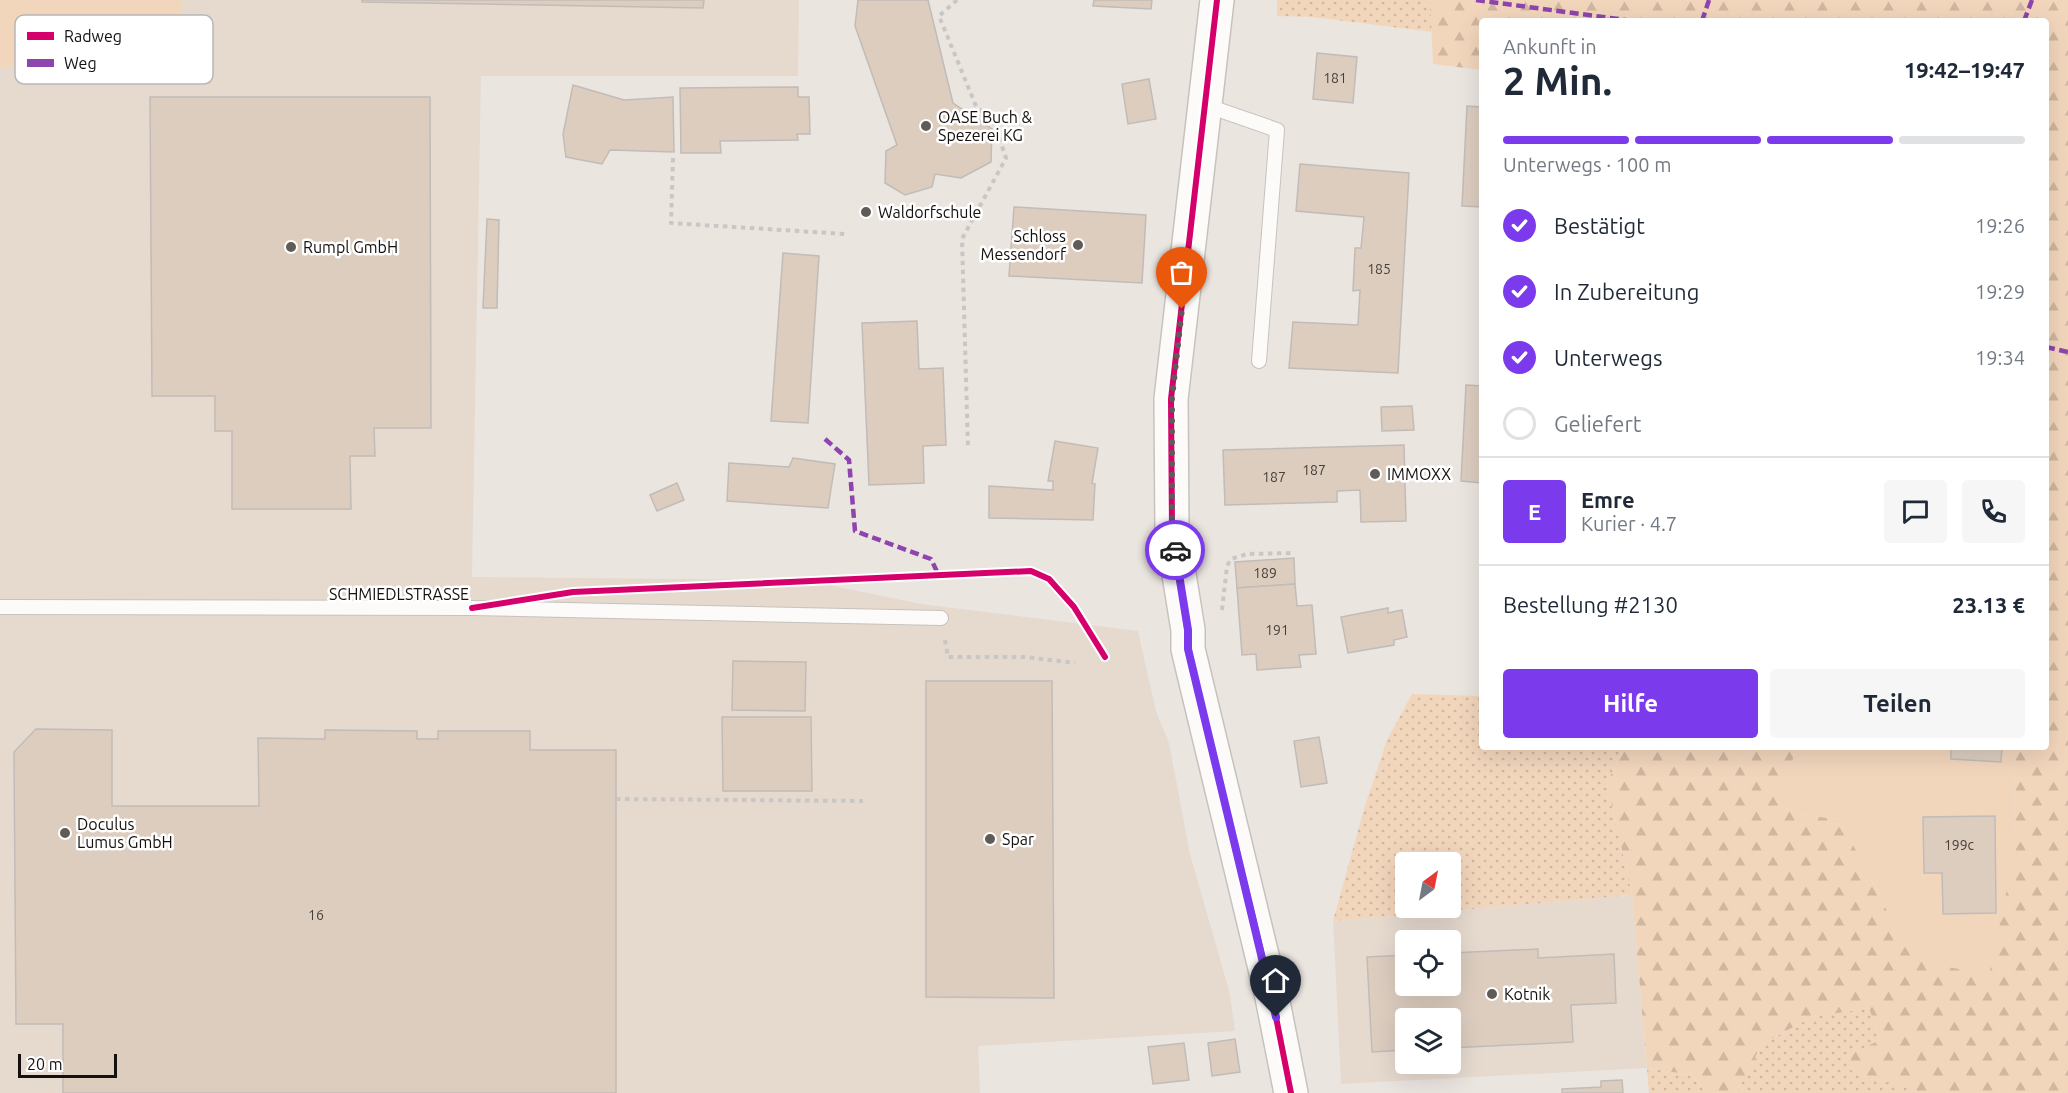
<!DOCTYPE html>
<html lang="de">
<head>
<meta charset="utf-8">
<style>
  body { margin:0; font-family:Ubuntu,sans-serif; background:#f6f6f7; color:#1f2937; height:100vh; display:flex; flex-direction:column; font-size:22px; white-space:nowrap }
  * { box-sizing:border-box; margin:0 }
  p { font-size:20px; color:#747a83 }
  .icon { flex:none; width:33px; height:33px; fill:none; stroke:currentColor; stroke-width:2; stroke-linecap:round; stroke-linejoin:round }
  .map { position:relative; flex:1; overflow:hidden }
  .panel { position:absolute; left:1479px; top:18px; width:570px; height:732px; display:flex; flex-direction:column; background:#fff; border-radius:6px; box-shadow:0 6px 24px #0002 }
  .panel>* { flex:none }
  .needle { width:39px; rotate:32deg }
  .buttons { position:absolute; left:1395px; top:852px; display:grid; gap:12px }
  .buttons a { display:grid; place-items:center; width:66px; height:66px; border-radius:6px; background:#fff; box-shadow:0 6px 24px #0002; font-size:30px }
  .scale { position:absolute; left:18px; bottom:15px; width:99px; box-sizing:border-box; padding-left:6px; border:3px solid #14100d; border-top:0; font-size:16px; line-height:21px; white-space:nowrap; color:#14100d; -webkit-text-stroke:4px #fff; paint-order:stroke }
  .pin { position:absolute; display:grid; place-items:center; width:51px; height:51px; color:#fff; margin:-62px -26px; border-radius:50% 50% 50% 0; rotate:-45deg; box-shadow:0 0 6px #0007 }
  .pin .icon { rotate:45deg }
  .courier { position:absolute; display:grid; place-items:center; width:60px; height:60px; margin:-30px; border:4px solid #7c3aed; border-radius:50%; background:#fff; color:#222; box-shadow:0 2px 8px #0007 }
  .head em { font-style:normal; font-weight:700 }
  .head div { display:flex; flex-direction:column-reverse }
  .head { display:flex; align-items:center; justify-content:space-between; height:102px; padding:0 24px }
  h1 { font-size:39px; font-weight:700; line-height:45px }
  .bar { display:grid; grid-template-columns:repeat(4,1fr); gap:9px 6px; align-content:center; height:72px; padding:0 24px }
  .bar i { height:8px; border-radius:4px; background:#e0e1e3 }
  .bar .current { background:#7c3aed }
  .bar p { grid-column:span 4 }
  .line { display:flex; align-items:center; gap:15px; padding:0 24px; border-top:2px solid #e0e1e3 }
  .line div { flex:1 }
  .round { display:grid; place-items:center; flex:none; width:63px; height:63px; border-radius:6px; background:#f6f6f7 }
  ol { padding:0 24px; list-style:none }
  li { display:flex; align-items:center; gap:18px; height:66px }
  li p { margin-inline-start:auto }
  li .icon { padding:6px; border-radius:50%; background:#7c3aed; color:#fff; stroke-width:4 }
  li:last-child { color:#747a83 }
  li i { width:33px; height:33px; border:3px solid #e0e1e3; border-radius:50% }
  .cta { display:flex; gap:12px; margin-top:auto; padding:12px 24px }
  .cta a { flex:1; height:69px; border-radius:6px; background:#7c3aed; color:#fff; font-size:24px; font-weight:700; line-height:69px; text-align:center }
  .cta a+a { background:#f6f6f7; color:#1f2937 }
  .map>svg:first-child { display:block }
  .built { fill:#e6dacf; fill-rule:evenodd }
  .grass { fill:url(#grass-dots); fill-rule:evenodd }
  .forest { fill:url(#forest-firs) }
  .garden { fill:#f2d6bc }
  .building { fill:#dccdbf; stroke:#c1bcb8; stroke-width:1.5 }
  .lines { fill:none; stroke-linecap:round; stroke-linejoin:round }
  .lane-casing { stroke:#c7c2bd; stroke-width:16 }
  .primary-casing { stroke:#c7c2bd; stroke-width:36 }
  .path { stroke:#c9c7c6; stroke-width:4; stroke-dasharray:4.5 4.5; stroke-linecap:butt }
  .lane { stroke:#fcfbfa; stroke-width:14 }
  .primary { stroke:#fcfbfa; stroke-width:33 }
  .quiet { stroke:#8e44ad; stroke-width:4.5; stroke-dasharray:9 4.5; stroke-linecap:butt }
  .cycleway-casing { stroke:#fff; stroke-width:10 }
  .cycleway { stroke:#d6006c; stroke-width:6 }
  .done { stroke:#5f5b57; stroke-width:6; stroke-dasharray:0 10.8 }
  .route { stroke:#7c3aed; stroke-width:8 }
  .poi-dot { fill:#5f5b57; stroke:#fff; stroke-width:2 }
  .labels { text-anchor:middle; stroke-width:5; stroke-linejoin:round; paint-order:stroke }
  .number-label { font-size:14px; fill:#463f3a }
  .poi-label { font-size:16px; fill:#14100d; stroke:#fff; text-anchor:start }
  .street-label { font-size:16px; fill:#14100d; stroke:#fff }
  .key { fill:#fff; stroke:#b8b7b6; stroke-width:1.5 }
  .key-label { font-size:16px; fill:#14100d }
</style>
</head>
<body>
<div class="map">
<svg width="2068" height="1093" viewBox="0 0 2068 1093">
  <defs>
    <pattern id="grass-dots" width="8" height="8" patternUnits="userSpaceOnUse" patternTransform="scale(1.5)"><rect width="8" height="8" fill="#f2d6bc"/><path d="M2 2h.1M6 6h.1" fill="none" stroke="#cfb7a0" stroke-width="1.8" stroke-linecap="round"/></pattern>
    <pattern id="forest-firs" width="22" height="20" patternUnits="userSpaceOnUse" patternTransform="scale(1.5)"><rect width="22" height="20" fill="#f2d6bc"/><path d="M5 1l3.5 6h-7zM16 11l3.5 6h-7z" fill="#cfb7a0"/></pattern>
  </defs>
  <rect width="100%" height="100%" fill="#ebe5e0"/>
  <g class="built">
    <polygon points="181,0 799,0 798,76 481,76 472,577 805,580 921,604 1138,631 1156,711 1169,743 1190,854 1230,994 1235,1031 978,1046 980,1093 0,1093 0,67 181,65"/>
    <path d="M1632,895l15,173 -306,16 -8,-163zM1406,940h44v46h-44zM1406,1018h44v46h-44z"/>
  </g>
  <g class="grass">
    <polygon points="1277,0 1430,0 1433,32 1312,17 1277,16"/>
    <path d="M1412,694l70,2v51h142l-17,36 25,112 -299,26 31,-112 23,-69zM1406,862h44v46h-44z"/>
    <polygon points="1869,1008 1880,1040 1843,1058 1855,1074 1915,1089 1917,1093 1736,1093 1762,1044 1812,1017"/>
    <polygon points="1647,1068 1692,1075 1707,1093 1649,1093"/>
  </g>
  <polygon class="forest" points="1430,0 2068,0 2068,1093 1917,1093 1915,1089 1854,1074 1843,1058 1880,1040 1869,1008 1812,1017 1762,1044 1736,1093 1707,1093 1692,1075 1647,1068 1632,895 1607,783 1624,747 1797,747 1778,805 1801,815 1840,819 1894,924 2014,856 2015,756 2019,747 2046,747 2046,21 1482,21 1482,70 1433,64"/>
  <g class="garden">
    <polygon points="0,0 181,0 182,65 0,67"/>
    <polygon points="1797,747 2019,747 2015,756 2014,856 1989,975 1928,963 1894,924 1840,819 1801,815 1778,805"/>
  </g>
  <g class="building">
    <polygon points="362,0 704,0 703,8 362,2"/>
    <polygon points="858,0 928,0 953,103 992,129 991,162 961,178 935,174 932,187 905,195 885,183 886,151 897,145 855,26"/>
    <polygon points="1094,0 1152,0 1151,9 1093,6"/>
    <polygon points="1317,53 1357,57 1353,103 1313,99"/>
    <polygon points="1149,79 1156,119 1128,124 1122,84"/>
    <polygon points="573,85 624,100 673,97 674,152 610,150 602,164 566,157 563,134"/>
    <polygon points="798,87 798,97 809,97 810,134 797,134 798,140 720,141 721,153 681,153 680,88"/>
    <polygon points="150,97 430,97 431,428 374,428 375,456 350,456 351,509 232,509 232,431 215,431 215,396 152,396"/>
    <polygon points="1467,106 1482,107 1482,207 1462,206"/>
    <polygon points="1300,164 1409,173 1398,373 1289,368 1293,322 1358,325 1360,290 1353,291 1355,248 1361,248 1364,217 1296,211"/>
    <polygon points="1014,207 1146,215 1142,283 1009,276"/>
    <polygon points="487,219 499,220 497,308 483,308"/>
    <polygon points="783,253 819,256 808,423 771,421"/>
    <polygon points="917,321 919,369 943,368 946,445 923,446 924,483 869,485 862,323"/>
    <polygon points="1466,385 1482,386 1482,483 1461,481"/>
    <polygon points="1412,406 1414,430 1382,431 1381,407"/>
    <polygon points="1055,441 1098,448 1092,483 1095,484 1093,520 989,518 989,486 1053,490 1053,481 1048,481"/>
    <polygon points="1404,445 1406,521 1361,522 1360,490 1337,491 1337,502 1225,505 1223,450"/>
    <polygon points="793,458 835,464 828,508 727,501 729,463 789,467"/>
    <polygon points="677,483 684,500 657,511 650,495"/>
    <polygon points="1294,558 1295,584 1237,588 1235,562"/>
    <polygon points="1295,584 1297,606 1312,605 1316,654 1299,655 1301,667 1257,670 1256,654 1242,655 1237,588"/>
    <polygon points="1388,608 1388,613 1402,610 1407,637 1394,640 1394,645 1348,653 1341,617"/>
    <polygon points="733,661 806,662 805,711 732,710"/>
    <polygon points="926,681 1052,681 1054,998 926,997"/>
    <polygon points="722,717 811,717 812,791 723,791"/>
    <polygon points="36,729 112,730 112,806 259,806 258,738 325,739 325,730 417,731 417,739 438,739 438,731 530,731 530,750 616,750 616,1093 63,1093 63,1024 16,1024 14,752"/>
    <polygon points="1319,737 1327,783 1301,787 1294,741"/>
    <polygon points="1951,747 2002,747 2001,762 1951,759"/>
    <polygon points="1995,816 1996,913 1943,914 1942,873 1924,873 1923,817"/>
    <polygon points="1538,949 1538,958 1614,954 1616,1003 1571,1005 1573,1042 1450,1048 1450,1018 1406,1018 1406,1050 1372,1052 1367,957 1406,955 1406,986 1450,986 1450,953"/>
    <polygon points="1235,1039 1240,1072 1212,1076 1208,1043"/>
    <polygon points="1184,1043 1189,1080 1153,1084 1148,1047"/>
    <polygon points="1622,1080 1623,1093 1562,1093 1562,1089 1601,1087 1601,1081"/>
  </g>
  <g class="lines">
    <g class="lane-casing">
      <g id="lane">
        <polyline points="1205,105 1277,130 1259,361"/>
        <polyline points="0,607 472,608 941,618"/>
      </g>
    </g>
    <g class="primary-casing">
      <polyline id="primary" points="1217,0 1171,399 1172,531 1188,630 1188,649 1272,997 1291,1093"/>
    </g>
    <g class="path">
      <polyline points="957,0 939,16 976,106 994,123 1006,158 962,239 968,448"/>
      <polyline points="673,158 671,223 845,234"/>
      <polyline points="1222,610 1227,566 1231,559 1247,554 1292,553"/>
      <polyline points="945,640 948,657 1025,657 1075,663"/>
      <polyline points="616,799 863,801"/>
    </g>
    <use href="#lane" class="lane"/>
    <use href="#primary" class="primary"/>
    <g class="quiet">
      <polyline points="1476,0 1633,21"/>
      <polyline points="1702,21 1709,0"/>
      <polyline points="2024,21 2032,0"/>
      <polyline points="2046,347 2068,352"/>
      <polyline points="825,439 849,460 855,531 931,559 939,576"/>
    </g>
    <g class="cycleway-casing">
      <g id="cycleway">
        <polyline points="1217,0 1171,399 1172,531 1188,630 1188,649 1272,997 1291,1093"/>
        <polyline points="472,608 573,592 1031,571 1049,579 1074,607 1105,657"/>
      </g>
    </g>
    <use href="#cycleway" class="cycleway"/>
  </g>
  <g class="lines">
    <polyline class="done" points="1175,550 1172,531 1172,399 1182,309"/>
    <polyline class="route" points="1175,550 1188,630 1188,649 1276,1017"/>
  </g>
  <g class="poi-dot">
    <circle cx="926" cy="126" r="6"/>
    <circle cx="866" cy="212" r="6"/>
    <circle cx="1078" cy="245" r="6"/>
    <circle cx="291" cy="247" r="6"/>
    <circle cx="1375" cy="474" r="6"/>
    <circle cx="65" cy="833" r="6"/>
    <circle cx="990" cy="839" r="6"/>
    <circle cx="1492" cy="994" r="6"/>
  </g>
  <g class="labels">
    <g class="number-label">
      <text x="1335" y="83">181</text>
      <text x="1379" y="274">185</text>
      <text x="1314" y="475">187</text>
      <text x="1274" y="482">187</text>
      <text x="1265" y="578">189</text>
      <text x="1277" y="635">191</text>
      <text x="1959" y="850">199c</text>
      <text x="316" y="920">16</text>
    </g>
    <g class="poi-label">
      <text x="938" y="123">OASE Buch &amp;<tspan x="938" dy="18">Spezerei KG</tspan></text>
      <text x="878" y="218">Waldorfschule</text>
      <text x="1066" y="242" text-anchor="end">Schloss<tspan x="1066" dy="18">Messendorf</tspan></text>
      <text x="303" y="253">Rumpl GmbH</text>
      <text x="1387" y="480">IMMOXX</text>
      <text x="77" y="830">Doculus<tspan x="77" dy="18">Lumus GmbH</tspan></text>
      <text x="1002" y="845">Spar</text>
      <text x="1504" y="1000">Kotnik</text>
    </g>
    <g class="street-label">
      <text x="399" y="600">SCHMIEDLSTRASSE</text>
    </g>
  </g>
  <rect x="15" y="15" width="198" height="69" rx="9" class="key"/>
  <rect x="27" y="32" width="27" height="8" fill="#d6006c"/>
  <rect x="27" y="59" width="27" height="8" fill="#8e44ad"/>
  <g class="key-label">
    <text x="64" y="42">Radweg</text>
    <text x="64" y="69">Weg</text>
  </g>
</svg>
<div class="buttons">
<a><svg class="needle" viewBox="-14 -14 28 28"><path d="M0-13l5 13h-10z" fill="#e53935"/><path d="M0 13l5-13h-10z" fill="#747a83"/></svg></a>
<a><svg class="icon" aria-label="locate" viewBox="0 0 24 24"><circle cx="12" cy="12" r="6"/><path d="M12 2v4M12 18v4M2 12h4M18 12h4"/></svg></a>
<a><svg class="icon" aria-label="layers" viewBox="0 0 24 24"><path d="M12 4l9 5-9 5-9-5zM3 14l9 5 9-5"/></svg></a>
</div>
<div class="scale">20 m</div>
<div class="pin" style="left:1182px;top:309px;background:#ea580c"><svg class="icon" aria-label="bag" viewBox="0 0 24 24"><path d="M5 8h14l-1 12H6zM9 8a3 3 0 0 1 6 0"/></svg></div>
<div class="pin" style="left:1276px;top:1017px;background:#1f2937"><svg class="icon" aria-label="home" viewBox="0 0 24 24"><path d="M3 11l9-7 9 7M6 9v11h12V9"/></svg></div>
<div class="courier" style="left:1175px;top:550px"><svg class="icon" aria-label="car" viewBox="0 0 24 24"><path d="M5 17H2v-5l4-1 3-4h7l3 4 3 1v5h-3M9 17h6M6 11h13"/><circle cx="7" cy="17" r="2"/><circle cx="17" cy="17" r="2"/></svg></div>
<section class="panel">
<div class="head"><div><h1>2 Min.</h1><p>Ankunft in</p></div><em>19:42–19:47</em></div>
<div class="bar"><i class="current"></i><i class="current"></i><i class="current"></i><i></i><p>Unterwegs · 100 m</p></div>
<ol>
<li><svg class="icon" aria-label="check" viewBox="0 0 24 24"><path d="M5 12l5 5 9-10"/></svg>Bestätigt<p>19:26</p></li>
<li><svg class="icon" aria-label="check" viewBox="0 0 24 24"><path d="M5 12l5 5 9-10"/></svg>In Zubereitung<p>19:29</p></li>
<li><svg class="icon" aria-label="check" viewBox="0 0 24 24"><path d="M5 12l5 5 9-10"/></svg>Unterwegs<p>19:34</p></li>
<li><i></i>Geliefert</li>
</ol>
<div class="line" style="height:108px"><b class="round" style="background:#7c3aed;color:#fff">E</b><div><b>Emre</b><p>Kurier · 4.7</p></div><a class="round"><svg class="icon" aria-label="chat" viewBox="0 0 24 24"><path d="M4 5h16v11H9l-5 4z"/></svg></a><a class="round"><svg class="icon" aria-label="phone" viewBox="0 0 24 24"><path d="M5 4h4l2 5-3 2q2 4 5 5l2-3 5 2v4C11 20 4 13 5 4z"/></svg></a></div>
<div class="line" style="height:78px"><div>Bestellung #2130</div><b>23.13 €</b></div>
<div class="cta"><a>Hilfe</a><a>Teilen</a></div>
</section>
</div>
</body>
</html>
